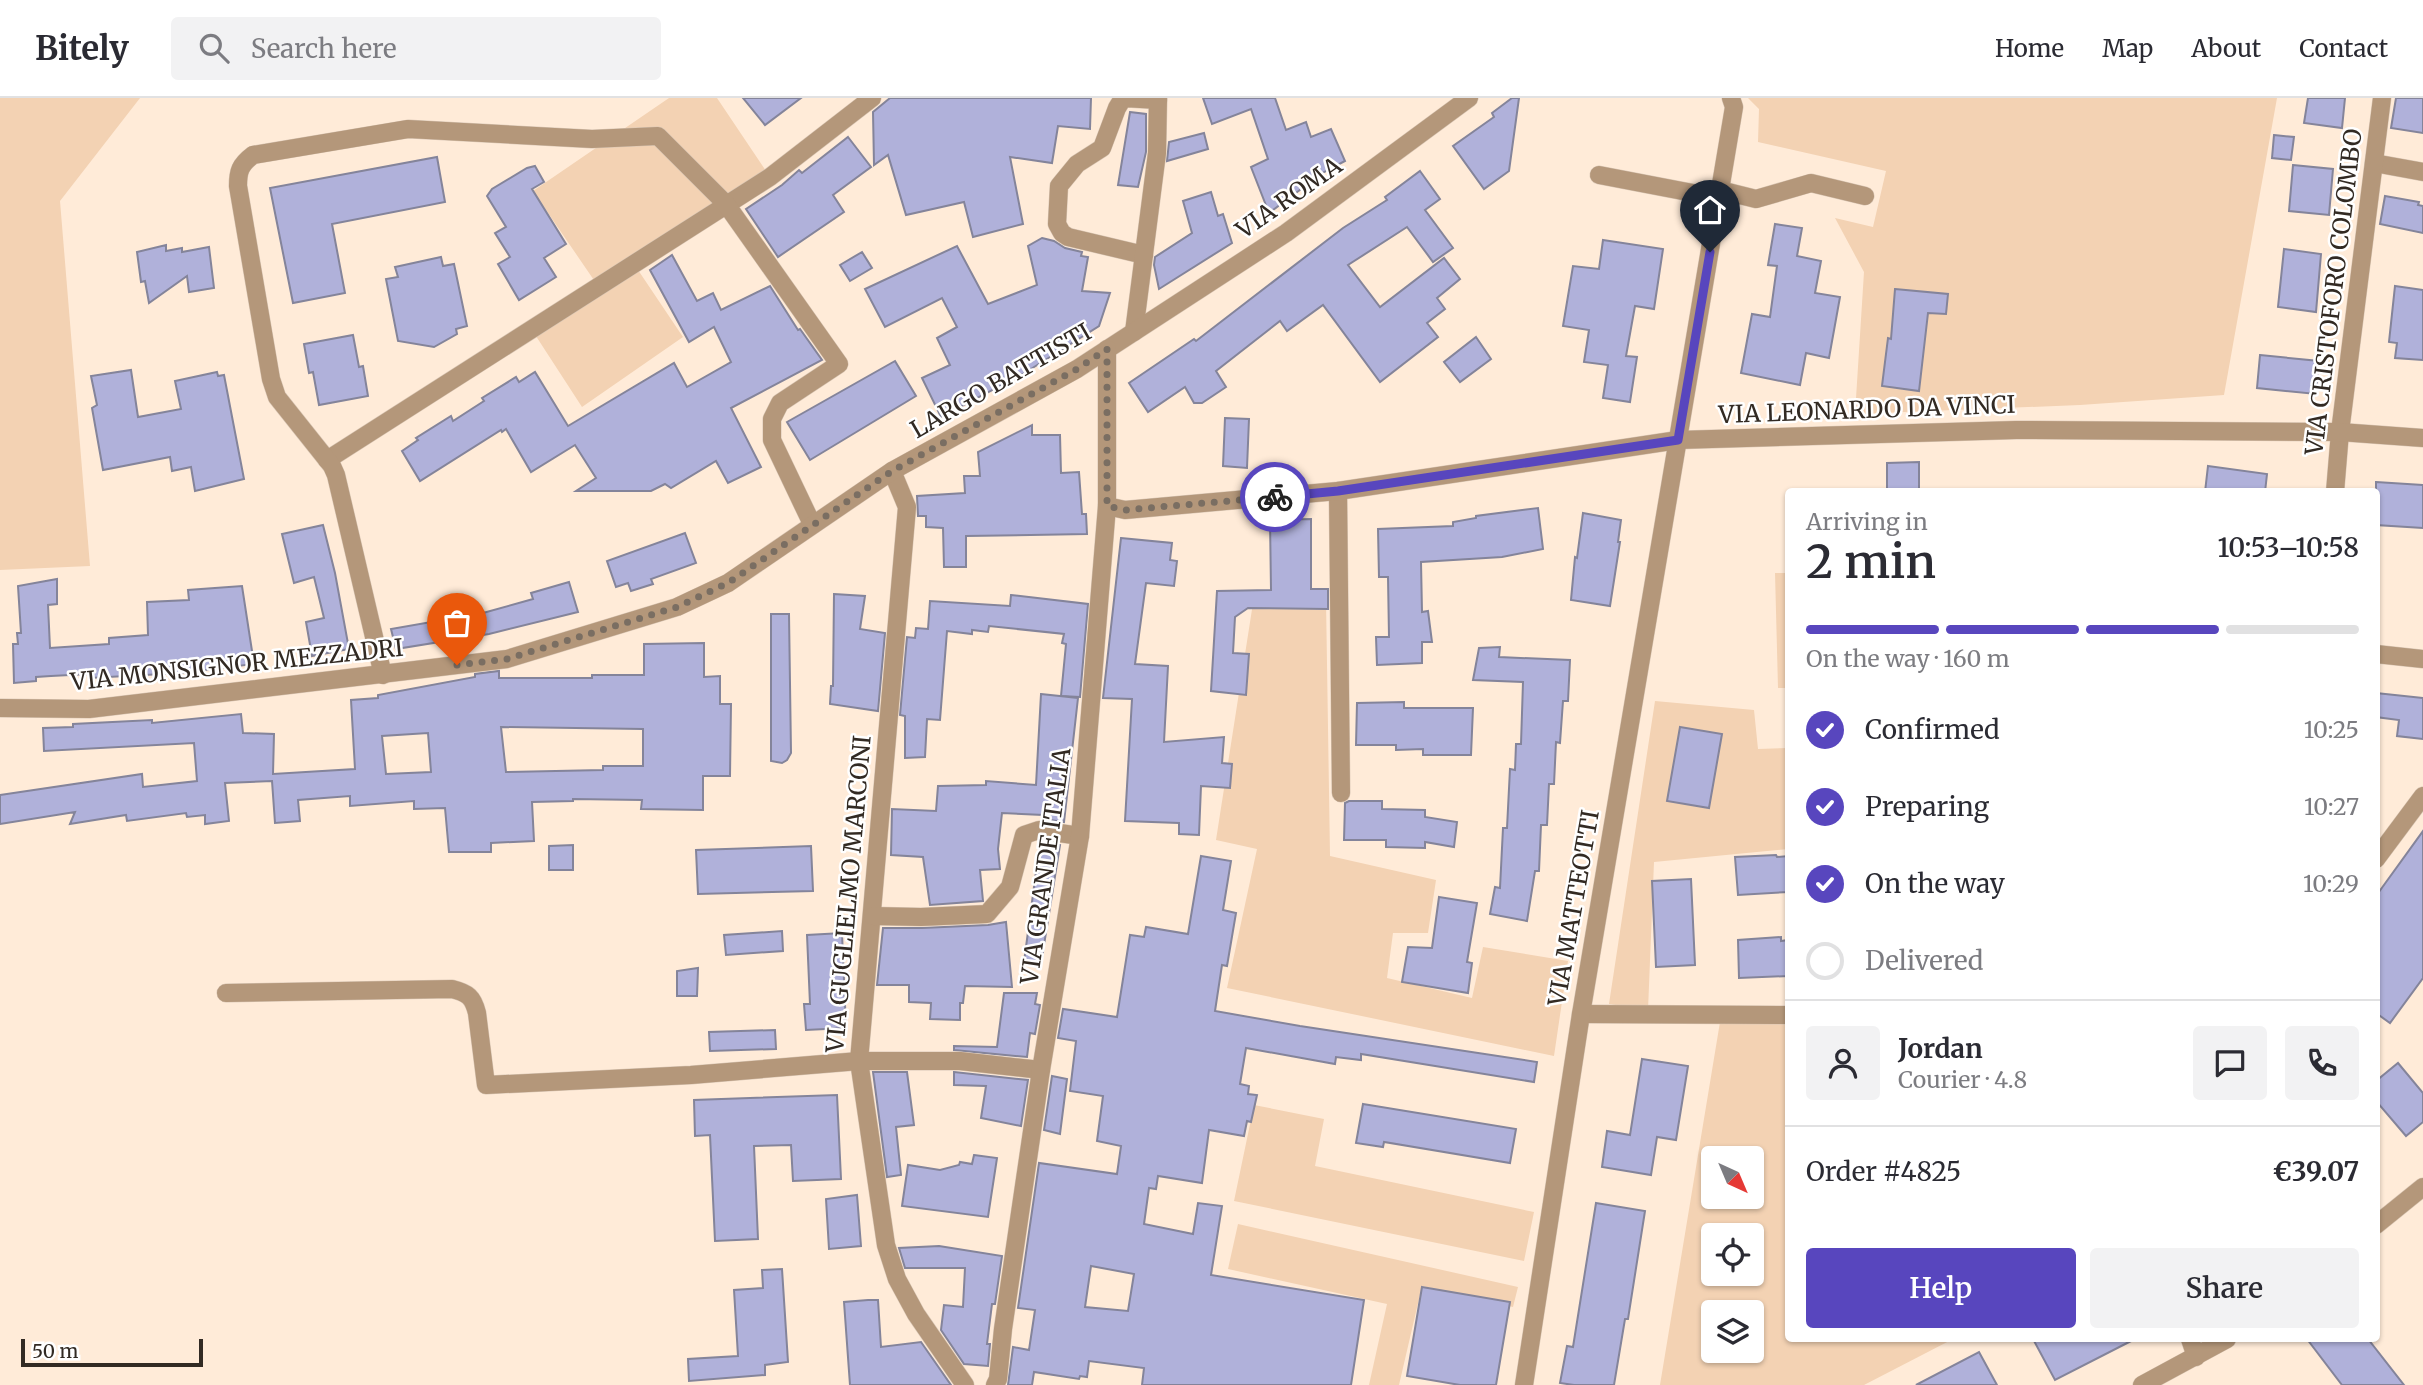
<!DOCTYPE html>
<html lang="en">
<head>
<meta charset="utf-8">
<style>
  body { margin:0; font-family:Merriweather,serif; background:#f2f2f3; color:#2b2b33; height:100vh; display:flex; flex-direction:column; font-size:26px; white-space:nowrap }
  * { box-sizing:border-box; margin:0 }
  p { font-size:23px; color:#7c7c81 }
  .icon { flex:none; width:38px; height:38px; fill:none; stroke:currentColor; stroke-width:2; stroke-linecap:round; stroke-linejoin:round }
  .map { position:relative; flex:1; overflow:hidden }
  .panel { position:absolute; left:1785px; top:390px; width:595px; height:854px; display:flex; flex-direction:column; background:#fff; border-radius:7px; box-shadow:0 2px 5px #0004 }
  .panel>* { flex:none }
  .needle { width:46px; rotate:136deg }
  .tools { position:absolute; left:1701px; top:1048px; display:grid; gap:14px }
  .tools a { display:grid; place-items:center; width:63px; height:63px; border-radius:7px; background:#fff; box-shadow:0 2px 5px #0004; font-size:35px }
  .scale { position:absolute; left:21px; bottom:18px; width:182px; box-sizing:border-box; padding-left:7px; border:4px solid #322a23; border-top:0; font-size:19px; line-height:24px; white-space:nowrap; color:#322a23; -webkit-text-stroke:5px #fff; paint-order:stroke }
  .pin { position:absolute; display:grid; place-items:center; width:60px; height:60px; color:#fff; margin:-72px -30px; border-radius:50% 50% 50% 0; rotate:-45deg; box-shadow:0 0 7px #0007 }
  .pin .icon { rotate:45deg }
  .courier { position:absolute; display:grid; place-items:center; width:70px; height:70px; margin:-35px; border:5px solid #5846be; border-radius:50%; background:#fff; color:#222; box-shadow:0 2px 9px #0007 }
  .headline em { font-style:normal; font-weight:600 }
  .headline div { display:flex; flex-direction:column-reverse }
  .headline { display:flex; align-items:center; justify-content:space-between; height:119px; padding:0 21px }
  h1 { font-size:46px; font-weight:600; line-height:52px }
  .bar { display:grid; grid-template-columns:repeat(4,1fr); gap:10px 7px; align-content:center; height:84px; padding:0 21px }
  .bar i { height:9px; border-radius:5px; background:#e1e1e2 }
  .bar .current { background:#5846be }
  .bar p { grid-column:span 4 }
  .line { display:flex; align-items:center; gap:18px; padding:0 21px; border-top:2px solid #e1e1e2 }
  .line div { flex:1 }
  .round { display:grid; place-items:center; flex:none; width:74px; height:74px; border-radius:7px; background:#f2f2f3 }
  ol { padding:0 21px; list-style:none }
  li { display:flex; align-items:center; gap:21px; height:77px }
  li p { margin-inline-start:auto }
  li .icon { padding:7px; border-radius:50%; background:#5846be; color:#fff; stroke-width:4 }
  li:last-child { color:#7c7c81 }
  li i { width:38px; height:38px; border:4px solid #e1e1e2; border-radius:50% }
  .action { display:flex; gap:14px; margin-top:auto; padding:14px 21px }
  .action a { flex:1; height:80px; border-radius:7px; background:#5846be; color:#fff; font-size:28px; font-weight:600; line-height:80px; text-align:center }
  .action a+a { background:#f2f2f3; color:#2b2b33 }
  header { display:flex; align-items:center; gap:42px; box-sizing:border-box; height:98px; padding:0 35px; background:#fff; border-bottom:2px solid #e1e1e2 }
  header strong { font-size:33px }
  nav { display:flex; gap:38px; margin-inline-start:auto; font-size:24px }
  .search { width:490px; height:63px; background:#f2f2f3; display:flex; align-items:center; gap:18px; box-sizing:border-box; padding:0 24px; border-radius:7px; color:#7c7c81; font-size:26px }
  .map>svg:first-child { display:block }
  .green { fill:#f3d2b3; fill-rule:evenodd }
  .building { fill:#b0b1da; stroke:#84849a; stroke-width:2; fill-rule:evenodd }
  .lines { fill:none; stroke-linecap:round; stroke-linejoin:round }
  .minor-casing { stroke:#dac8b7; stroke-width:19 }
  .minor { stroke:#b4977a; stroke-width:18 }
  .done { stroke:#7a6e62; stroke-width:7; stroke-dasharray:0 12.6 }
  .route { stroke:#5846be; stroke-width:9 }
  .labels { text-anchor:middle; stroke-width:5; stroke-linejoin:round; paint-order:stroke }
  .street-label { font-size:24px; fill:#322a23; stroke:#fff }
</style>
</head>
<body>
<header>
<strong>Bitely</strong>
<div class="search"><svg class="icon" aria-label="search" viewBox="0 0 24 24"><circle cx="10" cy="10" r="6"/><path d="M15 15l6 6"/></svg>Search here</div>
<nav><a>Home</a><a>Map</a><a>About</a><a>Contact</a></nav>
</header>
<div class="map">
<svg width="2423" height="1287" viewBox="0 0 2423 1287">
  <rect width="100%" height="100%" fill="#ffebd8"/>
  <g class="green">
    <polygon points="0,0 140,0 60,103 90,468 0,472"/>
    <polygon points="669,0 717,0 770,79 634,166 683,239 582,309 532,232 600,191 533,93"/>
    <polygon points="1748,0 2277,0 2224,297 2080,307 1855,316 1864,174 1835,120 1873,129 1886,73 1758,44 1759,11"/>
    <polygon points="1775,475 1788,475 1788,590 1778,590"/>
    <polygon points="1326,502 1330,758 1436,782 1428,835 1393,835 1387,880 1472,900 1483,849 1568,863 1554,958 1227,890 1257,751 1216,742 1253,505"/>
    <polygon points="1655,603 1754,612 1758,651 1788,650 1788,751 1654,764 1648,912 1609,906"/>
    <path d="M1788,922v319h165l-89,46h-204l60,-363zM1713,1060h39v39h-39zM1713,1138h39v38h-39zM1713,1214h39v39h-39z"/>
    <polygon points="1254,1007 1324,1021 1315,1068 1534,1114 1524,1163 1234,1103"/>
    <polygon points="1238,1126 1518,1189 1513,1209 1422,1188 1399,1287 1369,1287 1387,1206 1228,1171"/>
  </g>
  <g class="building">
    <polygon points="743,0 801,0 765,27"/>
    <polygon points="890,0 1091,0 1090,31 1058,28 1052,65 1010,59 1023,126 973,139 964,104 906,117 888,57 874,67 873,14"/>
    <polygon points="1203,0 1275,0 1286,32 1306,24 1311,39 1331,31 1345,63 1324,74 1269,115 1251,69 1268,61 1251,11 1212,26"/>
    <polygon points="1512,0 1519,0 1509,73 1484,91 1453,48 1494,19 1492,15"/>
    <polygon points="2308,0 2345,0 2342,30 2304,25"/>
    <polygon points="2396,0 2423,0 2423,35 2391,30"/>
    <polygon points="1130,14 1146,16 1146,54 1138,89 1118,87"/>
    <polygon points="1204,35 1208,51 1167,63 1169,44"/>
    <polygon points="2274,37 2294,39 2291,62 2272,60"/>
    <polygon points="848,39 871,69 833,97 844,114 778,159 746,111 782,87 799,72 802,75"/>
    <polygon points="437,59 445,104 332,126 345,195 293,205 270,90"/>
    <polygon points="2293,67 2333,71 2329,117 2289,113"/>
    <polygon points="535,68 544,84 532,91 566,146 544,160 556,179 519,202 498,166 510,159 495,135 506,129 487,98 492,91 527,70"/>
    <polygon points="1420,73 1440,101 1425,112 1453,150 1433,164 1407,129 1348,167 1380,209 1444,160 1460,181 1437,200 1445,211 1427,225 1438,239 1380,284 1323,207 1287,233 1280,223 1216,273 1226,289 1202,305 1194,305 1185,289 1148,314 1129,285 1194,241 1196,243 1343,130 1387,102 1385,99"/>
    <polygon points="1211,94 1218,118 1223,116 1232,145 1159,191 1154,167 1155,159 1192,135 1183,103"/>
    <polygon points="2385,98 2419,104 2418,107 2423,108 2423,135 2380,126"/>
    <polygon points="1775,126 1802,130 1797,158 1821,163 1815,195 1840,199 1829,260 1806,255 1800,287 1741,275 1752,216 1770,219 1777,168 1768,167"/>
    <polygon points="1042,140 1054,143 1065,150 1082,154 1081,158 1088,159 1082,193 1110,195 1099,228 1023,276 941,319 922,280 950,267 937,240 957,229 942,200 885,229 865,191 957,148 988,206 1037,187 1028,148"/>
    <polygon points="1603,142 1663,151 1654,211 1635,208 1626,258 1637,259 1630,304 1603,300 1608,267 1584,264 1589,232 1563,228 1573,168 1599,171"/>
    <polygon points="166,147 166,153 182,150 182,154 209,149 214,190 189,194 187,178 149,205 145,183 141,184 137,154"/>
    <polygon points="2284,151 2321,156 2316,214 2278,209"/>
    <polygon points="862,154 872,170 850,183 840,167"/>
    <polygon points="672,157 697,203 713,195 721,212 770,188 798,232 800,231 822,262 731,310 761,369 728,385 716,363 671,390 665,386 651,393 576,393 596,380 575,347 531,374 506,331 502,334 501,332 420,383 402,353 418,342 416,340 451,318 453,323 484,303 482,300 516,279 519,284 535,274 568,328 674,265 687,289 731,264 714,229 689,244 650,172"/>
    <polygon points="441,159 443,168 454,166 467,228 456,231 457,236 434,249 398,243 386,181 398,179 395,169"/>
    <polygon points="2395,188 2423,192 2423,262 2395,260 2397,245 2389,244"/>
    <polygon points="1895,191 1948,196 1946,216 1928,215 1919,293 1882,288 1888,240 1891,241"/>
    <polygon points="353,237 359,269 363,268 368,298 319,307 313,274 309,275 304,246"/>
    <polygon points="1476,239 1491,261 1460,284 1444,264"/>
    <polygon points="2260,257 2319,263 2316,296 2257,290"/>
    <polygon points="895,263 916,298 810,362 787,324"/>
    <polygon points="131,272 138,319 181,311 175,283 217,274 218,278 224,277 244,381 195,393 191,369 172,373 170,359 103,372 92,310 97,307 91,278"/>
    <polygon points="1225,320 1249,321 1247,370 1223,368"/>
    <polygon points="1032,327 1032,337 1060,337 1061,375 1079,374 1082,416 1086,416 1087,436 966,438 966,469 944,469 943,430 926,429 926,418 918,418 917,398 965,395 964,378 980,378 978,354"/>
    <polygon points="1919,364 1919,394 1887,394 1887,365"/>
    <polygon points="2208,368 2267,376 2265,394 2205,394"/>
    <polygon points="2376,384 2423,387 2423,430 2376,427"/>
    <polygon points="1538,410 1543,451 1502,459 1421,464 1422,514 1428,513 1432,544 1422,544 1422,565 1377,567 1376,539 1389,539 1388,479 1379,479 1378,431 1453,428 1453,424 1476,420 1476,418"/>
    <polygon points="1583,415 1621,422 1618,444 1620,444 1610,508 1571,502 1575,459 1577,460"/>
    <polygon points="1311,421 1311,491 1328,491 1328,511 1248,510 1235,519 1233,555 1249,556 1246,597 1211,593 1217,493 1271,492 1270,422"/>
    <polygon points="323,427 335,475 349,551 312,558 306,524 324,520 314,479 294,485 282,436"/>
    <polygon points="685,435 696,465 651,481 653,486 631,493 628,485 616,489 607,463"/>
    <polygon points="1121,440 1172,445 1170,462 1177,463 1174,488 1146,485 1135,566 1168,568 1164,644 1224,639 1222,665 1232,666 1230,690 1201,688 1199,737 1179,736 1179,725 1125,723 1132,601 1103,600"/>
    <polygon points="57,481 57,506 48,507 50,550 109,546 109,540 148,537 147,504 189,502 188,492 242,488 254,566 181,575 90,580 89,576 51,578 36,579 36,583 14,585 13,546 18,546 17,535 21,535 18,488"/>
    <polygon points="569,484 578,514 489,536 396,551 391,531 483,515 533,501 531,495"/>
    <polygon points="834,496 865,498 860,531 885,535 878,613 830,606 831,588 833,588"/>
    <polygon points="1011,497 1088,506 1080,599 1061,598 1066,546 1062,545 1064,536 989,528 988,534 972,532 972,536 947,533 940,622 927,621 925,659 905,660 905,618 900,617 907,539 915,540 916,530 928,531 930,503 1010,508"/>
    <polygon points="771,516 789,516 791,655 787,662 782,665 771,663"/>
    <path d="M704,545v34l16,-1v28h11l-1,72h-27v34l-62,-1 1,-9 -69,-1v2l-41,1 2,39 -43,2v9h-42l-4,-44 -31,1v-8l-64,5v-10l-52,4 2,21 -25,2 -3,-42 -47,2 4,38 -24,3v-9l-18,2 -1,-4 -59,8 -1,-6 -56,9 5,-12 -75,12v-29l142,-21 1,13 54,-6 -3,-38 -150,8 -1,-23 30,-1v-3l79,-4v3l89,-9 2,19 31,1 -1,40 82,-5 -4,-69 27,-2v-3l97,-18v-3l24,-3v7h93v-3h52v-31zM501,629l142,2v37h-40v4l-97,2zM428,635l3,39 -45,2 -4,-38z"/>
    <polygon points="1500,549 1499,559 1570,562 1568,603 1563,603 1560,645 1556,644 1554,686 1549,686 1547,727 1541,727 1539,773 1535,773 1527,823 1490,816 1495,789 1500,790 1503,730 1507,730 1510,671 1515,672 1516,646 1521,646 1523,584 1473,582 1479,550"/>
    <polygon points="2376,595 2423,600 2423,641 2397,638 2399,622 2376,619"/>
    <polygon points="1041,596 1078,600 1064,724 1043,721 1043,717 1002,715 998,751 1000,771 980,772 983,803 930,807 923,759 891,757 892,711 936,713 938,688 986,687 986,683 1036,687"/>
    <polygon points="1404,604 1404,610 1473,610 1471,657 1423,657 1423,651 1396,652 1396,647 1356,647 1357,605"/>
    <polygon points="1680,629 1722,636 1709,710 1667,703"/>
    <polygon points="1349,703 1382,703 1382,711 1425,712 1425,719 1457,724 1454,749 1425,744 1425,750 1386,749 1386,742 1344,742 1345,705"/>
    <polygon points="2423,733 2423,880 2390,925 2376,915 2376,798"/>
    <polygon points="1040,744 1060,747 1041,866 1024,864"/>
    <polygon points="573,747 573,772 549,772 549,748"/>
    <polygon points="811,748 813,793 698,796 696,752"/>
    <polygon points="1776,757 1777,759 1788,758 1788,794 1738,797 1735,759"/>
    <path d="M1201,758l30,5 -8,49 13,3 -9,53 -5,-1 -7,46 85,15 237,36 -3,20 -173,-28v6l-25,-3 -1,7 -89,-16 -6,36 9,2 -1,8 9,1 -6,27 -4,-1 -3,15 -35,-6 -7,53 -44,-7 -2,13 -7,-1 -5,36 49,10 5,-31 24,3 -11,69 153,25 -13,85h-209l2,-17 -55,-7 -2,16 -7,-1 -1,3 -45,-7 -2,13h-24l5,-38 16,3 6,-40 -17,-2 21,-145 78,11 4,-28 -24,-5 6,-45 -33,-5 6,-50 -18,-3 5,-29 54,8 13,-82 14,2 2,-10 42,7zM1091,1168l43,8 -6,37 -43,-4z"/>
    <polygon points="1691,781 1695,867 1656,869 1652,783"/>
    <polygon points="1439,799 1477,805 1467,864 1472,865 1468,895 1402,884 1408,849 1432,850"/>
    <polygon points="1006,824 1012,889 965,888 963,905 960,905 960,922 930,921 931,905 909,904 909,887 877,887 883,830 922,830 988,827"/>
    <polygon points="782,833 783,853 726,857 724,837"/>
    <polygon points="842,835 846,930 806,932 804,906 810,906 807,837"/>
    <polygon points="1781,839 1781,843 1788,842 1788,878 1739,880 1738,842"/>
    <polygon points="698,870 697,898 677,898 677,873"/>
    <polygon points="1004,895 1037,895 1035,906 1040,907 1035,936 1030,935 1027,959 954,952 954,948 997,949"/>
    <polygon points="775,932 776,951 710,953 709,934"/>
    <polygon points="1642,961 1688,968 1676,1042 1657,1039 1651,1077 1602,1069 1607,1033 1630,1037"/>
    <polygon points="2398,965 2423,995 2423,1024 2406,1038 2376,1003 2376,983"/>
    <polygon points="873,974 907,974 914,1027 896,1029 901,1077 887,1079"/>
    <polygon points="954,974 1028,982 1021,1028 981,1020 986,988 954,987"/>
    <polygon points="1052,978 1067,981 1060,1036 1044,1032"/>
    <polygon points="837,997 841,1081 793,1083 791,1047 754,1048 758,1141 715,1143 710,1037 695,1038 694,1002"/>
    <polygon points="1363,1006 1516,1031 1510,1065 1384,1044 1383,1049 1356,1045"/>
    <polygon points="974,1057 997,1060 988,1119 902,1108 908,1067 940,1072 959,1067 960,1064 972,1066"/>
    <polygon points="857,1097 861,1148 829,1151 826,1101"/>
    <polygon points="1596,1105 1645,1113 1628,1221 1625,1221 1614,1287 1574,1287 1560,1285 1567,1248 1573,1249"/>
    <polygon points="939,1148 1002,1158 995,1206 992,1206 987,1246 990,1246 988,1268 964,1266 941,1232 944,1207 963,1209 965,1170 905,1170 899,1150"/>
    <polygon points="782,1171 788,1264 765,1267 765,1277 689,1283 688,1261 738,1258 734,1192 763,1190 762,1172"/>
    <polygon points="1422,1189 1510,1204 1496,1287 1460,1287 1407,1278"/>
    <polygon points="868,1202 878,1202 881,1249 921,1244 951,1287 850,1287 844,1204"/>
    <polygon points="2033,1241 2135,1241 2055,1282"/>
    <polygon points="2307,1241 2368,1241 2404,1287 2342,1287"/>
    <polygon points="1979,1254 1997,1287 1916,1287"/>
  </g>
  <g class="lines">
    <g class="minor-casing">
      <g id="minor">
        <polyline points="2374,65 2423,74"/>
        <polyline points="1599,77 1719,100"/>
        <polyline points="1720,92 1756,101 1811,85 1865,98"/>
        <polyline points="1144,157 1068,139 1062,135 1057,126 1059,88 1077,66 1102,50 1117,10 1123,0 1158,2"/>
        <polyline points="1134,234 1157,55 1158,0"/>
        <polyline points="327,362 770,79 872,0"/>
        <polyline points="892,373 907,409 859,963 886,1147 897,1181 916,1216 965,1287"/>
        <polyline points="1338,393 1341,695"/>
        <polyline points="2335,394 2340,334 2382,0"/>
        <polyline points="1107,408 1125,412 1338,393 1678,342 2016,332 2340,334 2423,340"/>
        <polyline points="2376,556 2423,561"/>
        <path d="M383,577l-47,-200 -4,-9 -55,-69 -6,-18 -33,-193c0,-15 2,-21 15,-31l155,-26 184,10 66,-3 68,68 113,160 -59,39 -8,16v21l40,84"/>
        <polyline points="0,610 89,611 507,561 677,509 728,485 892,373 1077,271 1286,135 1469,0"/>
        <polyline points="2376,761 2423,698"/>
        <polyline points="873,818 921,819 987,816 1010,789 1024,737 1039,732 1080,738"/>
        <path d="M226,895l226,-4c16,4 21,8 25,24l9,72 205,-10 168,-14h101l81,9"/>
        <polyline points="1581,916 1788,917"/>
        <polyline points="2376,1127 2423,1089"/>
        <polyline points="2190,1241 2196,1259"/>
        <polyline points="995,1287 998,1281 1003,1231 1041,972 1080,738 1107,408 1107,251"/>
        <polyline points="1524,1287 1581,916 1734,9 1731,0"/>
        <polyline points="2142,1287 2227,1241"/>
      </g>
    </g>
    <use href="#minor" class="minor"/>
  </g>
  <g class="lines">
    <polyline class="done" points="457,567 507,561 677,509 728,485 892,373 1077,271 1107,251 1107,408 1125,412 1275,399"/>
    <polyline class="route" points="1275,399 1338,393 1678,342 1710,154"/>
  </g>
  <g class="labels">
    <g class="street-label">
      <text transform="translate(1289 100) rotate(-35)" y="8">VIA ROMA</text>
      <text transform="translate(2334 194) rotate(-83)" y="8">VIA CRISTOFORO COLOMBO</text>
      <text transform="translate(1001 283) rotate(-30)" y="8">LARGO BATTISTI</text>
      <text transform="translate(1867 312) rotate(-2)" y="8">VIA LEONARDO DA VINCI</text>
      <text transform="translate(237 567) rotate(-6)" y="8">VIA MONSIGNOR MEZZADRI</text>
      <text transform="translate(1046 768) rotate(-82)" y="8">VIA GRANDE ITALIA</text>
      <text transform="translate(849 796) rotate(-85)" y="8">VIA GUGLIELMO MARCONI</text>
      <text transform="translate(1574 810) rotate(-80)" y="8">VIA MATTEOTTI</text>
    </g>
  </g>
</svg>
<div class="tools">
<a><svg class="needle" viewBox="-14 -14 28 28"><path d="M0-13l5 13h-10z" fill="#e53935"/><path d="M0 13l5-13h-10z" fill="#7c7c81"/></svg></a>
<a><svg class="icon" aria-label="locate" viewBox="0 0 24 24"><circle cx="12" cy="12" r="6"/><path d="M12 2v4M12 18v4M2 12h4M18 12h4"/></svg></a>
<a><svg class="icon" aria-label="layers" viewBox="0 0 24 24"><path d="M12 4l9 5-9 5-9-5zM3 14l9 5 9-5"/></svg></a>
</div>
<div class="scale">50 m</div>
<div class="pin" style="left:457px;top:567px;background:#ea580c"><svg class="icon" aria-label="bag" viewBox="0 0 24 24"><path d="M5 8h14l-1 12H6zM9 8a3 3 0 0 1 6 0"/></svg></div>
<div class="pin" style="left:1710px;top:154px;background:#1f2937"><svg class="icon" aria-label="home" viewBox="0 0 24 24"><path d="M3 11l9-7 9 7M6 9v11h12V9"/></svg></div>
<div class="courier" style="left:1275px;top:399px"><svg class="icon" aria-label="bike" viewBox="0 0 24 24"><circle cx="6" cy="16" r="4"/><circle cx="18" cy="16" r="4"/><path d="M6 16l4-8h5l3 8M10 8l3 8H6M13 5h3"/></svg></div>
<section class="panel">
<div class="headline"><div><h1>2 min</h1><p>Arriving in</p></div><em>10:53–10:58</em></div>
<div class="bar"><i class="current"></i><i class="current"></i><i class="current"></i><i></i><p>On the way · 160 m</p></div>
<ol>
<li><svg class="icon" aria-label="check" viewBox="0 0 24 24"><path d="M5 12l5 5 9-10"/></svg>Confirmed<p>10:25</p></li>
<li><svg class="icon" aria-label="check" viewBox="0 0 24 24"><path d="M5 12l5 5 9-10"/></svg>Preparing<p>10:27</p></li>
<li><svg class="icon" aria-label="check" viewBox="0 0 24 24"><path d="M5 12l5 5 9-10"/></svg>On the way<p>10:29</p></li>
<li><i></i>Delivered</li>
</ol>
<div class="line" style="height:126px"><a class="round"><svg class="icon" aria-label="person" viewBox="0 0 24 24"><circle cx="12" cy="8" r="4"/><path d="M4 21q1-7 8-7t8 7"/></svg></a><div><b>Jordan</b><p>Courier · 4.8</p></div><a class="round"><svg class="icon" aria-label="chat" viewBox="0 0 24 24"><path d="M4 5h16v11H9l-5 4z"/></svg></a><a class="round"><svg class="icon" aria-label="phone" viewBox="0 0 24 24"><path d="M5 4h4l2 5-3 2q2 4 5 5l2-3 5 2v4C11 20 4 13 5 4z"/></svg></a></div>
<div class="line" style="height:91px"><div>Order #4825</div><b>€39.07</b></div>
<div class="action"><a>Help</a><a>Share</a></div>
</section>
</div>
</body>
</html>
